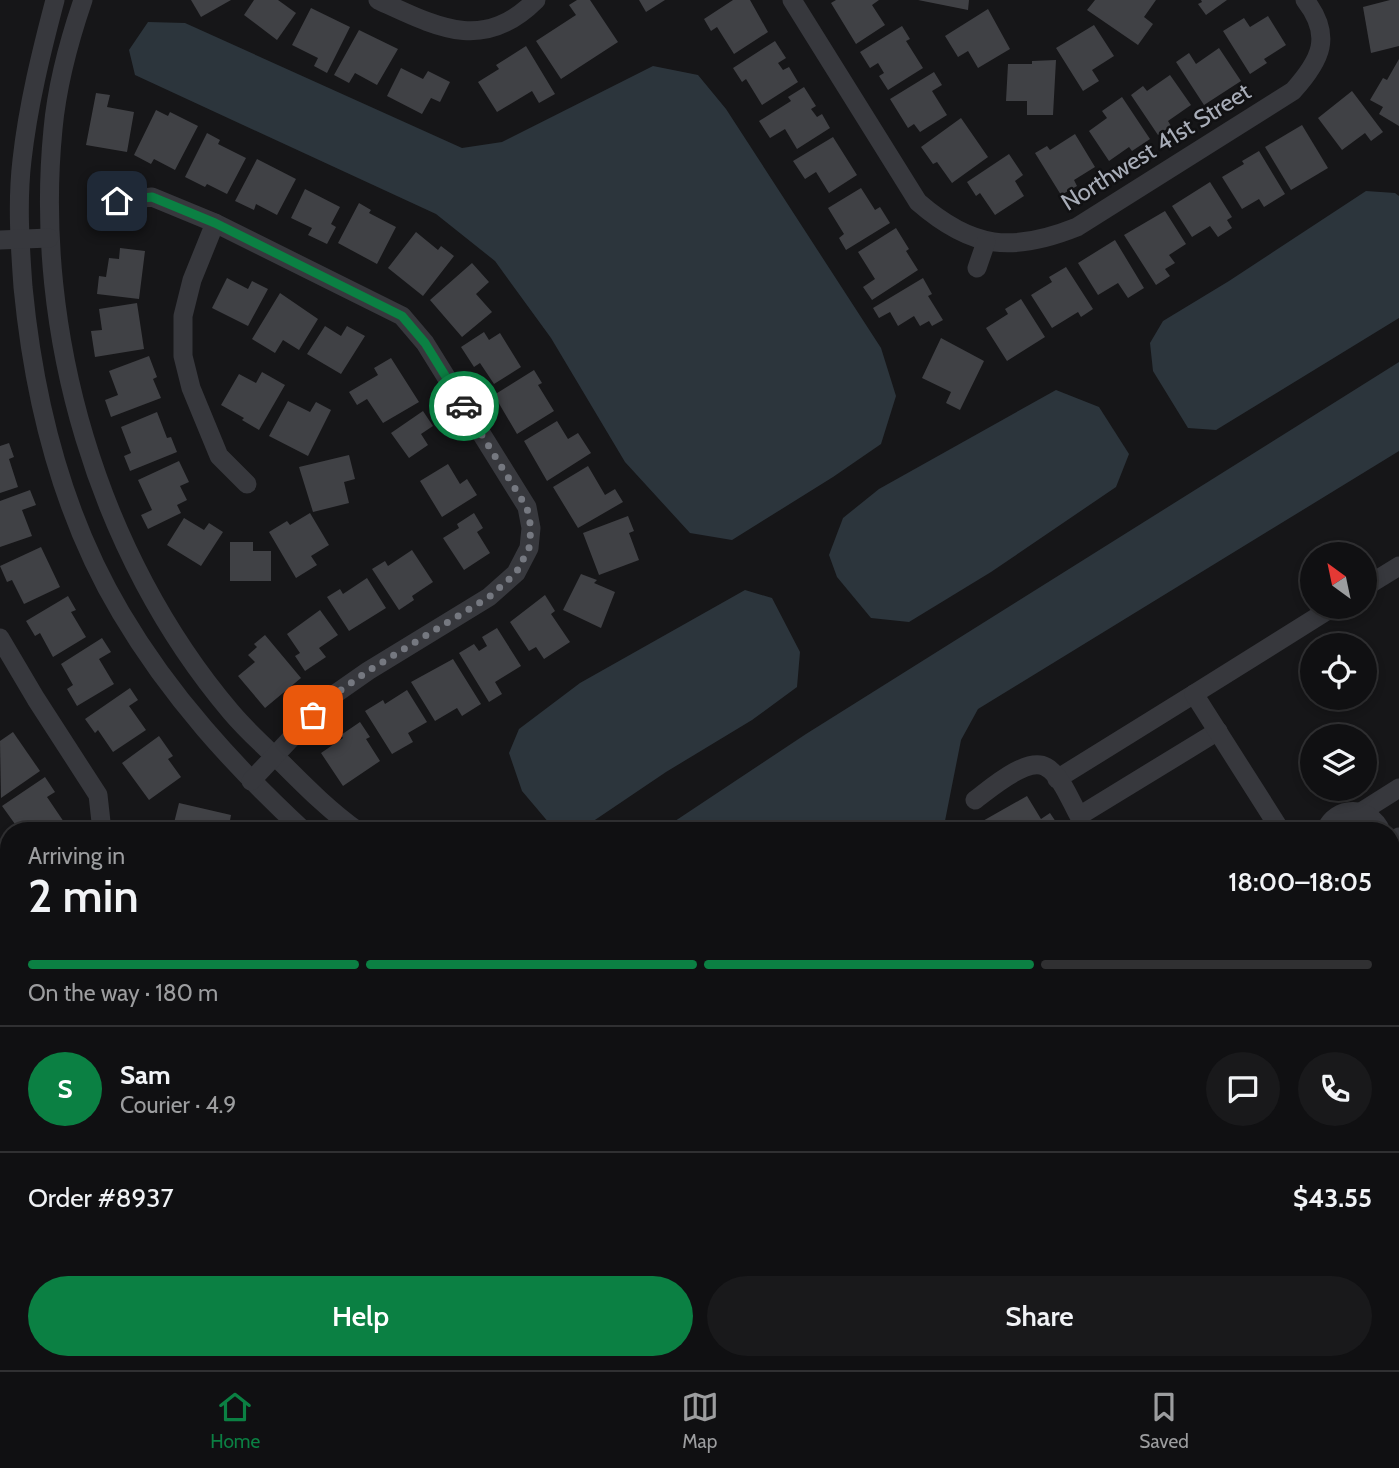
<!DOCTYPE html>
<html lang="en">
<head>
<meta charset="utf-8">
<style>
  body { margin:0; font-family:Cabin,sans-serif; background:#19191b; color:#f1f3f6; height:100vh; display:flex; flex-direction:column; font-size:26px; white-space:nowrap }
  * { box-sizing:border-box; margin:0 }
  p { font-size:23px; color:#9c9d9f }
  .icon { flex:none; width:38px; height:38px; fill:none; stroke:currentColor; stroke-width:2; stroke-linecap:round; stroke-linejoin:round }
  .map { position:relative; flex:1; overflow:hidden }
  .side { position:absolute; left:0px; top:822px; width:1400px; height:548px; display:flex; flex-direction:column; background:#101012; border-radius:28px 28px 0 0; box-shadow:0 4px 10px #0003,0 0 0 2px #303032 }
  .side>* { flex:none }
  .needle { width:46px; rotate:327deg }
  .buttons { position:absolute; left:1300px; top:542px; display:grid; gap:14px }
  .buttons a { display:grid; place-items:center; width:77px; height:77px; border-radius:50%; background:#101012; box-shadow:0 4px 10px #0003,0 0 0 2px #303032; font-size:35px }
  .pin { position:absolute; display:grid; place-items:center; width:60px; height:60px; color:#fff; margin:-30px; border-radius:14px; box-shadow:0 4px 10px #0006 }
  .courier { position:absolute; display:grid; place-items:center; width:70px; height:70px; margin:-35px; border:5px solid #0b8043; border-radius:50%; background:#fff; color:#222; box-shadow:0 2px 9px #0007 }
  .overview em { font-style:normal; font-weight:600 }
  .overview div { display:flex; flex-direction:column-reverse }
  .overview { display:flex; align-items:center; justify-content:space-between; height:119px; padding:0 28px }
  h1 { font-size:46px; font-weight:600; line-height:52px }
  .bar { display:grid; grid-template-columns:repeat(4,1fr); gap:10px 7px; align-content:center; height:84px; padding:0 28px }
  .bar i { height:9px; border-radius:5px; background:#303032 }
  .bar .active { background:#0b8043 }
  .bar p { grid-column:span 4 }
  .line { display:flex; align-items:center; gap:18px; padding:0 28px; border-top:2px solid #303032 }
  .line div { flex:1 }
  .round { display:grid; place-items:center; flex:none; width:74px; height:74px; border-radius:37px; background:#19191b }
  .button { display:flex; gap:14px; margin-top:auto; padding:14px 28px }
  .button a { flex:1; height:80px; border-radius:42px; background:#0b8043; color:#fff; font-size:28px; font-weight:600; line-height:80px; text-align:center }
  .button a+a { background:#19191b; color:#f1f3f6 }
  .dock { display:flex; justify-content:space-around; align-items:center; height:98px; border-top:2px solid #303032; background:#101012; font-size:19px; color:#9c9d9f }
  .dock a { display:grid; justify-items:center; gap:4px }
  .dock .active { color:#0b8043 }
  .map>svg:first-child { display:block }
  .green { fill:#1e261f }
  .water { fill:#2c353c }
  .building { fill:#404145 }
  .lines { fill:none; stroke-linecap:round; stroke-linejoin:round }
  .minor { stroke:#37383d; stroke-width:19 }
  .done { stroke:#757880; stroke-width:7; stroke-dasharray:0 12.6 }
  .route { stroke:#0b8043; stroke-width:9 }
  .labels { text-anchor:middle; stroke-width:5; stroke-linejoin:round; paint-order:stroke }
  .street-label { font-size:24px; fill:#a8adb8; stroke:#111113 }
</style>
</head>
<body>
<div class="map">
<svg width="1399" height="1370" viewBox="0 0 1399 1370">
  <rect width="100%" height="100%" fill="#161618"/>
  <polygon class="green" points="1391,1326 1399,1335 1399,1370 136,1370 130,1362 1391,1362"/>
  <g class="water">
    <polygon points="148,22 185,23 462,148 502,142 653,66 698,75 726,109 881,348 896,396 881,444 833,477 732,540 690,533 625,462 551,338 495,261 436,214 135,75 129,50"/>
    <polygon points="1366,191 1395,193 1399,196 1399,318 1216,430 1188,428 1153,371 1150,343 1163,321 1229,281"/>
    <polygon points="1399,362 1399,451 978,709 961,740 943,831 660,831 806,734"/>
    <polygon points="1056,390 1099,407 1129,454 1116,487 991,572 909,622 871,618 837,577 829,555 843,518 879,489"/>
    <polygon points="745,590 772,598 800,652 797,687 752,720 666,772 589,824 555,830 522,791 509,753 519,729 580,683"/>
    <polygon points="9,1048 9,1126 0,1114 0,1056"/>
  </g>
  <g class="building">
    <polygon points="191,0 231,0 201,17"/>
    <polygon points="254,0 278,0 296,13 277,40 244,15"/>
    <polygon points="577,0 590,0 618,42 561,79 536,41 576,15 569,5"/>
    <polygon points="639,0 665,0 646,12"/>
    <polygon points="733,0 750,0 768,32 734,54 717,27 711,31 704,19"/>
    <polygon points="836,0 879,0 872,5 885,25 856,44 831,3"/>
    <polygon points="918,0 969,0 968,10"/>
    <polygon points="1095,0 1156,0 1144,17 1153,24 1138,45 1087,10"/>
    <polygon points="1201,0 1227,0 1206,15 1198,4 1202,2"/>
    <polygon points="1390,0 1399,0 1399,46 1371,53 1363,7"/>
    <polygon points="311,8 350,27 327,73 314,66 318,58 292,45"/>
    <polygon points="988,9 1010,49 978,68 968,51 958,57 945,36"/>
    <polygon points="1268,16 1286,45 1264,59 1267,63 1250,74 1223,31 1244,18 1250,27"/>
    <polygon points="1094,25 1114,56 1092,70 1099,81 1083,91 1056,48"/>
    <polygon points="902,26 910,39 906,41 923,68 888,90 879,76 884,73 878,63 870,68 860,52"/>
    <polygon points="359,30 398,49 377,85 355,73 349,83 334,75"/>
    <polygon points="775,41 786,58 778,63 783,70 789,67 798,82 762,105 746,79 742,82 733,68"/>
    <polygon points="526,46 555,94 539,103 532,91 497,112 478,82 499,69 496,65"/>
    <polygon points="1219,48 1241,81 1204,105 1176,62 1189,53 1196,64"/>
    <polygon points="1399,59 1399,126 1379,114 1383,107 1370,100 1383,78 1387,80"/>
    <polygon points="1056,60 1053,115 1027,115 1027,101 1006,101 1008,64 1032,64 1032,61"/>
    <polygon points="401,68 423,79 428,71 450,82 440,102 431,98 422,114 387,96"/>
    <polygon points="934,72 942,85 932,91 947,115 920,132 914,124 908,128 890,99"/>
    <polygon points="1170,75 1191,105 1168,121 1171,126 1158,135 1131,95 1143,86 1147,91"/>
    <polygon points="804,87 816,106 811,109 817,117 822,114 830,128 797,149 785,129 770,138 759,121 791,101 788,97"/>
    <polygon points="1352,91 1383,132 1371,141 1365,133 1342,150 1318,118"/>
    <polygon points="96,93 110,95 107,107 134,112 127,152 86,145"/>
    <polygon points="1122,97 1150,139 1132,151 1129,147 1109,161 1089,131 1107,118 1102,111"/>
    <polygon points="156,110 168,116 170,112 198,126 175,170 154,159 151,164 134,155"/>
    <polygon points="961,118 988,157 952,183 937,162 933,164 921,147"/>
    <polygon points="1302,125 1328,168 1291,190 1265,147"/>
    <polygon points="207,133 220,140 218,144 246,158 227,194 207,184 205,187 185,177"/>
    <polygon points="1075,134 1095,167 1074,180 1077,186 1061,195 1035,153 1047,146 1050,150"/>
    <polygon points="833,137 857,175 829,193 816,172 805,179 793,161"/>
    <polygon points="1259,151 1285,194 1264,207 1259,199 1242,209 1222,177 1244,164 1242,161"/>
    <polygon points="1009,154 1023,175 1015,181 1024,196 995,215 980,193 976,196 967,182"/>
    <polygon points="257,159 296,179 277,215 256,204 254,210 235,201"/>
    <polygon points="1210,182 1232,217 1227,220 1232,228 1218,237 1210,226 1192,237 1172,206"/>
    <polygon points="861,188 875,210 880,207 890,223 846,250 839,238 844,234 828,208"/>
    <polygon points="305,189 340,207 331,224 336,227 327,244 308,235 312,228 291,218"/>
    <polygon points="359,203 371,210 369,213 396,227 377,264 338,243"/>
    <polygon points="1165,211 1186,244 1169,255 1175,263 1165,269 1170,276 1156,285 1124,235"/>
    <polygon points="896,228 909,249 906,251 918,270 872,300 863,287 875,279 858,252"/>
    <polygon points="416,232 438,250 441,246 454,256 423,296 388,268"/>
    <polygon points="1115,240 1144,288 1128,298 1118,283 1098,295 1078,263"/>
    <polygon points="120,248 145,251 139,299 97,294 99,276 106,277 109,258 119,259"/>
    <polygon points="472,263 489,282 476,294 492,312 462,337 430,300"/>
    <polygon points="1066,267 1093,309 1081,317 1078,312 1052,328 1031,295 1052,282 1049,277"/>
    <polygon points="227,278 248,289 252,281 268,289 248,326 212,308"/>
    <polygon points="923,278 932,294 928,296 943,320 932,326 929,321 920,326 914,316 898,326 890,312 879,318 873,308"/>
    <polygon points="280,293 318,319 299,350 283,340 275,353 252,339"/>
    <polygon points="1021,299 1045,337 1007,361 986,328 1008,314 1005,309"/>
    <polygon points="137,303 144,349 95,357 91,331 102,330 99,309"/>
    <polygon points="325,326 341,336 347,326 365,336 341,374 307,354"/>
    <polygon points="484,332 489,340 500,333 521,367 494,384 480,363 474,367 461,347"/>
    <polygon points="941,338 984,361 960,410 946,403 951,392 922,378"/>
    <polygon points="149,356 157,377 153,379 161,398 111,417 105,400 118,395 109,371"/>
    <polygon points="391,358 419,402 383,423 367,399 357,405 349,392 378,375 374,368"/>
    <polygon points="534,370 542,383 538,385 554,411 517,434 494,395"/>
    <polygon points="262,372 285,385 259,430 242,420 244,418 221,405 239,374 256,383"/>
    <polygon points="288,401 310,412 316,402 331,410 308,456 269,436"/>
    <polygon points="423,411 433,426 421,434 428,445 409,458 391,433"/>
    <polygon points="157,412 167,438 171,437 177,452 130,471 124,456 131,453 121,427"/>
    <polygon points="557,421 568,439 578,433 591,453 547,481 524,441"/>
    <polygon points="9,443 14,457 9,459 18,487 0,493 0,446"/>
    <polygon points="349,455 355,479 344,482 349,503 313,512 299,467"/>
    <polygon points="179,461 189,482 180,486 187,500 177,505 181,513 148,529 141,515 152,510 138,480"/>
    <polygon points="448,464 460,484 467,479 477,495 442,517 420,481"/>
    <polygon points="588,466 605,495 615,489 623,502 578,528 553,487"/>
    <polygon points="30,490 36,505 22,510 32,536 0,547 0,501"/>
    <polygon points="310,513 329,545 311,556 317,565 296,578 269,532 287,521 290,525"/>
    <polygon points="474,513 483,528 477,532 490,553 464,570 443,538 459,528 457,524"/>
    <polygon points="628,516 634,531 629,533 639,560 599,575 583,533"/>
    <polygon points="184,518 204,530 209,523 223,532 201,566 167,545"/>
    <polygon points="230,542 253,542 253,551 271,551 271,581 230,581"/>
    <polygon points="41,547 60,587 24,604 12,580 7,582 0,566"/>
    <polygon points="412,550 433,582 412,596 414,600 399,610 372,569 385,561 388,566"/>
    <polygon points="581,574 597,580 594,583 615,592 601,628 563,610"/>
    <polygon points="367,578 386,608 349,631 327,597 340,589 343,594"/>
    <polygon points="545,595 555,611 551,614 570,642 544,659 536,647 529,651 510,622"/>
    <polygon points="68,596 76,610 71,612 86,637 53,657 40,633 35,636 26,621"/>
    <polygon points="320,610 338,635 319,648 326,657 305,671 295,656 300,653 287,634"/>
    <polygon points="497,628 521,666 495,682 502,694 489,702 459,653 474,644 479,651 487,646 482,637"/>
    <polygon points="265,635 301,678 265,708 238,676 255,662 248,655 257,647 254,644"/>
    <polygon points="102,638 111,652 99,659 114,684 77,706 67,689 73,685 61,664"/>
    <polygon points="453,659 481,704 462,716 457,708 435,721 411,682"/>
    <polygon points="130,688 138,700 129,706 146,730 113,752 98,730 95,733 85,719"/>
    <polygon points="407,690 427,722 408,733 413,742 392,754 365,711 383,700 385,704"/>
    <polygon points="360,722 370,737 366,739 380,761 343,786 321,753 343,738 341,735"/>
    <polygon points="13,732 40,771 1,798 0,741"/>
    <polygon points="159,736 173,756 168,759 181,777 149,800 122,763"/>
    <polygon points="45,777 55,792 47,797 66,825 56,831 30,831 27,827 20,831 2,806"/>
    <polygon points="1027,796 1041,819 1050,813 1060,828 1055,831 987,831 981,822"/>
    <polygon points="179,803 231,815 228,831 213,829 212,831 172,831"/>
    <polygon points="6,942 9,952 9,993 3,994 0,988 0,943"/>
  </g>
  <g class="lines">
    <g class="minor">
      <path d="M55,0c-14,53 -27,106 -33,160 -5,42 -2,85 1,127 11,114 39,227 98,326 49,83 113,153 183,218"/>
      <path d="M83,0c-14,41 -26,85 -30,129 -20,203 45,426 178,583 16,19 34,35 52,52 24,24 48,48 75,67"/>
      <path d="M378,0c59,27 105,53 158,0"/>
      <path d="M792,0l126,202c54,47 94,51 159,25l216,-136c28,-31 40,-55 12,-91"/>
      <polyline points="117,201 152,197 215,223 402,316 425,343 527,507 531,528 529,548 516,573 489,597 368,671 328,699 251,781"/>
      <polyline points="215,223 192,280 183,316 183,356 191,388 219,456 247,484"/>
      <polyline points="0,240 49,238"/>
      <polyline points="977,268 986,242"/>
      <polyline points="1365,587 1399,566"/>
      <polyline points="0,638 36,699 98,795 101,822 97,831"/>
      <polyline points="1057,779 1194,694"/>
      <path d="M975,800c15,-11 52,-44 71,-33 15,8 25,35 33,49l139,-85"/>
      <polyline points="1361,812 1399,788"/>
      <polyline points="1281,831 1194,694 1333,607"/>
      <path d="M1325,831c11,-27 45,-25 56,0"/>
      <polyline points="1391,842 1399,837"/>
      <polyline points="0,900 9,895"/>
      <polyline points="1391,906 1399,918"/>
      <polyline points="1391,1243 1399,1251"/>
      <polyline points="1391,1272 1399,1266"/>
      <polyline points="1391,1290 1399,1299"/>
    </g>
  </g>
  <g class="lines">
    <polyline class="done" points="313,715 328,699 368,671 489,597 516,573 529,548 531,528 527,508 464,406"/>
    <polyline class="route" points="117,201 152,197 215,223 402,316 425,343 464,406"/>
  </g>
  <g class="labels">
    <g class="street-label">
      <text transform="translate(1156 147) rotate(-32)" y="8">Northwest 41st Street</text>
    </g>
  </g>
</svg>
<div class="buttons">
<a><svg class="needle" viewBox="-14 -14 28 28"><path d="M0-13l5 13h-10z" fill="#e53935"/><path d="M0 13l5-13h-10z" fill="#9c9d9f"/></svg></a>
<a><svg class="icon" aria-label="locate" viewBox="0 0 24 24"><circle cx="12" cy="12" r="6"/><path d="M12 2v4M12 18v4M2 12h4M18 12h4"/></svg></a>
<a><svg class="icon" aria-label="layers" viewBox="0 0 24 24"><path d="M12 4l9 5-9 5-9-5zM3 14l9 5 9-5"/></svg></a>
</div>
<div class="pin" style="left:313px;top:715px;background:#ea580c"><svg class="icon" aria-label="bag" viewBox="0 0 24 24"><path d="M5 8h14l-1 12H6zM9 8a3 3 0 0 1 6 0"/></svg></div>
<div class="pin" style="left:117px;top:201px;background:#1f2937"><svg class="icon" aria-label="home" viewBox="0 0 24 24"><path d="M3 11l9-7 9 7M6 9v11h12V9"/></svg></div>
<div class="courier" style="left:464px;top:406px"><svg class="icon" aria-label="car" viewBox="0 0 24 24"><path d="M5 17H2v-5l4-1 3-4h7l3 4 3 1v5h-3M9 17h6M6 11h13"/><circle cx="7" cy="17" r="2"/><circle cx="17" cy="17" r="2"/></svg></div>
<section class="side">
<div class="overview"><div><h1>2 min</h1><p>Arriving in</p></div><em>18:00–18:05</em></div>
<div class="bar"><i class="active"></i><i class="active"></i><i class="active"></i><i></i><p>On the way · 180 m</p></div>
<div class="line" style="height:126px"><b class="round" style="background:#0b8043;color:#fff">S</b><div><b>Sam</b><p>Courier · 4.9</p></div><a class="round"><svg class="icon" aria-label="chat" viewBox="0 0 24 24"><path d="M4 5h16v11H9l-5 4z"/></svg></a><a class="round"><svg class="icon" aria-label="phone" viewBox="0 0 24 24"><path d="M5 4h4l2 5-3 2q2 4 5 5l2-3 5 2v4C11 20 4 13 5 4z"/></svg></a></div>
<div class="line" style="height:91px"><div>Order #8937</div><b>$43.55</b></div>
<div class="button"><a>Help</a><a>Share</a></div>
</section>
</div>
<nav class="dock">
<a class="active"><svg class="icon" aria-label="home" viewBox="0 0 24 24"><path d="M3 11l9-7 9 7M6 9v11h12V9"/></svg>Home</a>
<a><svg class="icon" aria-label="map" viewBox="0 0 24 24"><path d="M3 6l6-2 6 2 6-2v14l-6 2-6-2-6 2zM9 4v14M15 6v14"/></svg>Map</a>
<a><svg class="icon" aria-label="saved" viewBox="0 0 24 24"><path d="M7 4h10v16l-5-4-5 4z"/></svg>Saved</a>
</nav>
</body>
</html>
